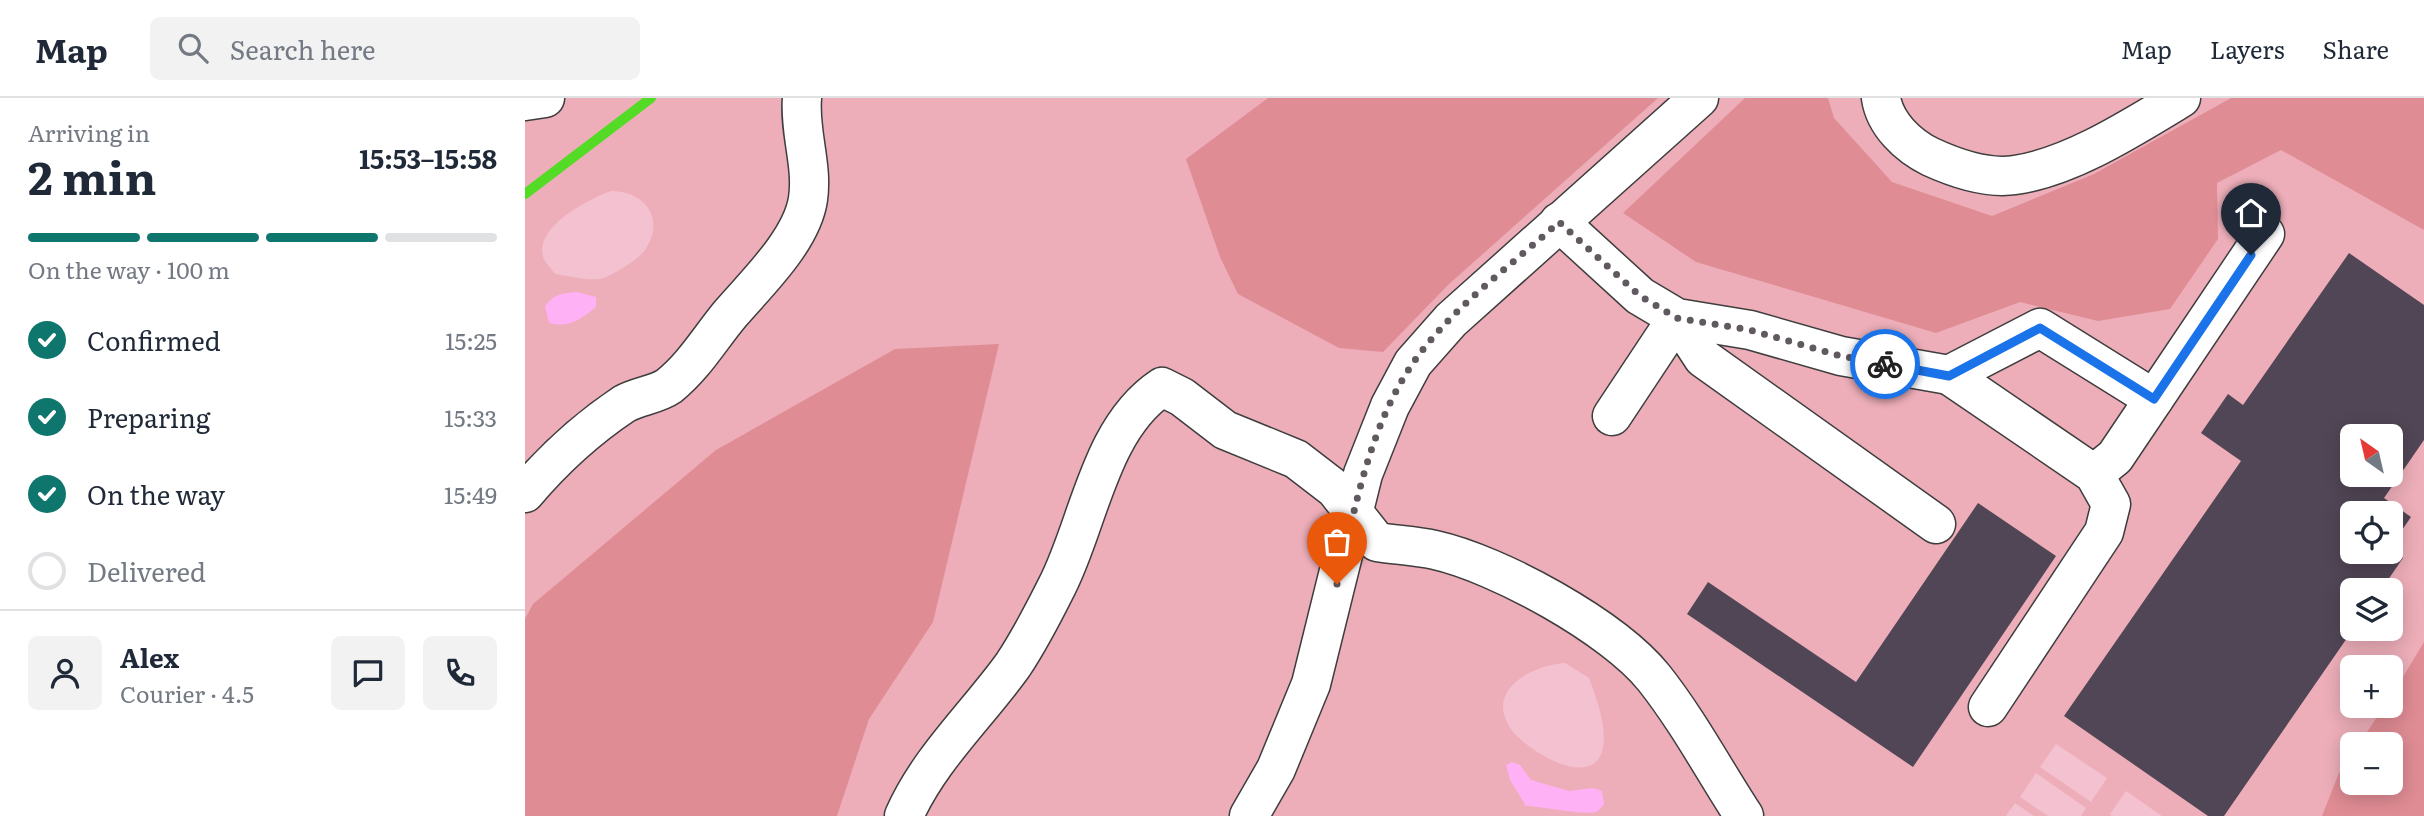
<!DOCTYPE html>
<html lang="en">
<head>
<meta charset="utf-8">
<style>
  body { margin:0; font-family:Literata,serif; background:#f2f2f3; color:#1f2937; height:100vh; display:flex; flex-direction:column; font-size:26px; white-space:nowrap }
  * { box-sizing:border-box; margin:0 }
  p { font-size:23px; color:#747a83 }
  .icon { flex:none; width:38px; height:38px; fill:none; stroke:currentColor; stroke-width:2; stroke-linecap:round; stroke-linejoin:round }
  .map { position:relative; flex:1; overflow:hidden }
  .sheet { display:flex; flex-direction:column; background:#fff; width:525px }
  .sheet>* { flex:none }
  .needle { width:46px; rotate:326deg }
  .tools { position:absolute; left:1815px; top:326px; display:grid; gap:14px }
  .tools a { display:grid; place-items:center; width:63px; height:63px; border-radius:10px; background:#fff; box-shadow:0 4px 18px #0003; font-size:35px }
  .pin { position:absolute; display:grid; place-items:center; width:60px; height:60px; color:#fff; margin:-72px -30px; border-radius:50% 50% 50% 0; rotate:-45deg; box-shadow:0 0 7px #0007 }
  .pin .icon { rotate:45deg }
  .courier { position:absolute; display:grid; place-items:center; width:70px; height:70px; margin:-35px; border:5px solid #1a73e8; border-radius:50%; background:#fff; color:#222; box-shadow:0 2px 9px #0007 }
  .head em { font-style:normal; font-weight:700 }
  .head div { display:flex; flex-direction:column-reverse }
  .head { display:flex; align-items:center; justify-content:space-between; height:119px; padding:0 28px }
  h1 { font-size:46px; font-weight:700; line-height:52px }
  .bar { display:grid; grid-template-columns:repeat(4,1fr); gap:10px 7px; align-content:center; height:84px; padding:0 28px }
  .bar i { height:9px; border-radius:5px; background:#e0e1e3 }
  .bar .active { background:#0f766e }
  .bar p { grid-column:span 4 }
  .line { display:flex; align-items:center; gap:18px; padding:0 28px; border-top:2px solid #e0e1e3 }
  .line div { flex:1 }
  .round { display:grid; place-items:center; flex:none; width:74px; height:74px; border-radius:10px; background:#f2f2f3 }
  ol { padding:0 28px; list-style:none }
  li { display:flex; align-items:center; gap:21px; height:77px }
  li p { margin-inline-start:auto }
  li .icon { padding:7px; border-radius:50%; background:#0f766e; color:#fff; stroke-width:4 }
  li:last-child { color:#747a83 }
  li i { width:38px; height:38px; border:4px solid #e0e1e3; border-radius:50% }
  header { display:flex; align-items:center; gap:42px; box-sizing:border-box; height:98px; padding:0 35px; background:#fff; border-bottom:2px solid #e0e1e3 }
  header strong { font-size:33px }
  nav { display:flex; gap:38px; margin-inline-start:auto; font-size:24px }
  .search { width:490px; height:63px; background:#f2f2f3; display:flex; align-items:center; gap:18px; box-sizing:border-box; padding:0 24px; border-radius:10px; color:#747a83; font-size:26px }
  main { display:flex; flex:1; min-height:0 }
  .map>svg:first-child { display:block }
  .green { fill:#edaeb9; fill-rule:evenodd }
  .forest { fill:#e08c94 }
  .sand { fill:#ffb1f5 }
  .pitch { fill:#f4c1d0 }
  .lines { fill:none; stroke-linecap:round; stroke-linejoin:round }
  .stream { stroke:#54db26; stroke-width:10 }
  .building { fill:#514655; fill-rule:evenodd }
  .minor-casing { stroke:#3e3e3e; stroke-width:41 }
  .minor { stroke:#fff; stroke-width:38 }
  .done { stroke:#60595f; stroke-width:7; stroke-dasharray:0 12.6 }
  .route { stroke:#1a73e8; stroke-width:9 }
</style>
</head>
<body>
<header>
<strong>Map</strong>
<div class="search"><svg class="icon" aria-label="search" viewBox="0 0 24 24"><circle cx="10" cy="10" r="6"/><path d="M15 15l6 6"/></svg>Search here</div>
<nav><a>Map</a><a>Layers</a><a>Share</a></nav>
</header>
<main>
<section class="sheet">
<div class="head"><div><h1>2 min</h1><p>Arriving in</p></div><em>15:53–15:58</em></div>
<div class="bar"><i class="active"></i><i class="active"></i><i class="active"></i><i></i><p>On the way · 100 m</p></div>
<ol>
<li><svg class="icon" aria-label="check" viewBox="0 0 24 24"><path d="M5 12l5 5 9-10"/></svg>Confirmed<p>15:25</p></li>
<li><svg class="icon" aria-label="check" viewBox="0 0 24 24"><path d="M5 12l5 5 9-10"/></svg>Preparing<p>15:33</p></li>
<li><svg class="icon" aria-label="check" viewBox="0 0 24 24"><path d="M5 12l5 5 9-10"/></svg>On the way<p>15:49</p></li>
<li><i></i>Delivered</li>
</ol>
<div class="line" style="height:126px"><a class="round"><svg class="icon" aria-label="person" viewBox="0 0 24 24"><circle cx="12" cy="8" r="4"/><path d="M4 21q1-7 8-7t8 7"/></svg></a><div><b>Alex</b><p>Courier · 4.5</p></div><a class="round"><svg class="icon" aria-label="chat" viewBox="0 0 24 24"><path d="M4 5h16v11H9l-5 4z"/></svg></a><a class="round"><svg class="icon" aria-label="phone" viewBox="0 0 24 24"><path d="M5 4h4l2 5-3 2q2 4 5 5l2-3 5 2v4C11 20 4 13 5 4z"/></svg></a></div>
</section>
<div class="map">
<svg width="1899" height="718" viewBox="0 0 1899 718">
  <rect width="100%" height="100%" fill="#ffe9fc"/>
  <path class="green" d="M0,0h1899v718h-1899zM1827,338h39v38h-39zM1827,415h39v38h-39zM1827,492h39v38h-39zM1827,569h39v38h-39zM1827,646h39v38h-39z"/>
  <g class="forest">
    <polygon points="743,0 1133,0 923,187 858,254 814,250 713,196 695,159 661,61"/>
    <polygon points="1220,0 1303,0 1309,20 1367,84 1467,118 1569,76 1706,0 1899,0 1899,132 1756,52 1692,85 1693,141 1645,211 1573,223 1495,204 1411,235 1171,164 1098,115"/>
    <polygon points="474,246 408,524 344,621 312,718 0,718 0,521 8,506 191,352 370,251"/>
    <polygon points="1899,544 1899,718 1797,718 1814,675 1827,656 1827,684 1866,684 1866,646 1834,646 1860,607 1866,607 1866,599"/>
  </g>
  <g class="sand">
    <path d="M52,194l19,5v10c-16,13 -27,21 -47,16l-4,-17c8,-12 18,-13 32,-14z"/>
    <path d="M987,664l8,3 11,15 38,11 24,-3 9,3 2,13 -7,8c-19,3 -48,-5 -71,-6l-16,-26 -4,-15z"/>
  </g>
  <g class="pitch">
    <path d="M86,93c34,0 55,28 34,59 -7,10 -29,23 -41,28 -13,4 -35,-2 -49,-4 -4,-6 -11,-12 -12,-18 -8,-30 46,-57 68,-65z"/>
    <path d="M1040,565l24,15c7,19 18,48 14,69 -8,47 -81,2 -94,-21 -23,-39 26,-61 56,-63z"/>
    <polygon points="1531,646 1582,680 1566,704 1515,669"/>
    <polygon points="1511,675 1561,710 1556,718 1523,718 1495,699"/>
    <polygon points="1601,693 1637,718 1587,718 1585,716"/>
    <polygon points="1490,705 1509,718 1481,718"/>
  </g>
  <g class="lines">
    <polyline class="stream" points="0,96 126,0"/>
  </g>
  <g class="building">
    <path d="M1824,155l75,52v135l-40,58 27,19 -20,29v-33h-39v38l39,-2 12,9 -22,32h-29l2,38 -130,188h-16l-144,-100 177,-255 -40,-28 27,-39 15,11zM1827,338h39v38h-39z"/>
    <polygon points="1453,405 1531,458 1388,669 1162,516 1183,484 1331,584"/>
  </g>
  <g class="lines">
    <g class="minor-casing">
      <g id="minor">
        <path d="M1356,0c4,26 27,48 50,59 24,11 57,22 84,18 56,-8 118,-48 166,-77"/>
        <polyline points="0,3 20,0"/>
        <polyline points="1034,124 1115,198 1152,220 1225,232 1316,258 1424,277 1515,230 1629,301"/>
        <polyline points="1424,277 1569,376 1586,406 1579,434 1463,609"/>
        <polyline points="1087,318 1152,220 1178,260 1411,426"/>
        <polyline points="1569,376 1590,359 1740,136"/>
        <path d="M0,395c28,-33 63,-65 99,-89 14,-8 32,-9 45,-18 26,-21 41,-48 62,-73 26,-30 71,-73 77,-114 5,-34 -9,-67 -6,-101"/>
        <path d="M379,718c25,-57 73,-101 109,-151 16,-24 31,-53 44,-79 32,-62 42,-157 105,-199l20,10 43,33 71,29 39,30 42,53c19,3 39,4 58,8 63,14 178,77 219,128 34,43 60,92 90,138"/>
        <polyline points="724,718 751,671 786,586 838,376 865,308 888,265 926,222 1174,0"/>
      </g>
    </g>
    <use href="#minor" class="minor"/>
  </g>
  <g class="lines">
    <path class="done" d="M812,486c18,-75 32,-157 76,-221 38,-55 98,-97 146,-141l81,74 37,22 73,12 91,26 44,8"/>
    <polyline class="route" points="1360,266 1424,278 1515,230 1629,301 1726,157"/>
  </g>
</svg>
<div class="tools">
<a><svg class="needle" viewBox="-14 -14 28 28"><path d="M0-13l5 13h-10z" fill="#e53935"/><path d="M0 13l5-13h-10z" fill="#747a83"/></svg></a>
<a><svg class="icon" aria-label="locate" viewBox="0 0 24 24"><circle cx="12" cy="12" r="6"/><path d="M12 2v4M12 18v4M2 12h4M18 12h4"/></svg></a>
<a><svg class="icon" aria-label="layers" viewBox="0 0 24 24"><path d="M12 4l9 5-9 5-9-5zM3 14l9 5 9-5"/></svg></a>
<a>+</a>
<a>−</a>
</div>
<div class="pin" style="left:812px;top:486px;background:#ea580c"><svg class="icon" aria-label="bag" viewBox="0 0 24 24"><path d="M5 8h14l-1 12H6zM9 8a3 3 0 0 1 6 0"/></svg></div>
<div class="pin" style="left:1726px;top:157px;background:#1f2937"><svg class="icon" aria-label="home" viewBox="0 0 24 24"><path d="M3 11l9-7 9 7M6 9v11h12V9"/></svg></div>
<div class="courier" style="left:1360px;top:266px"><svg class="icon" aria-label="bike" viewBox="0 0 24 24"><circle cx="6" cy="16" r="4"/><circle cx="18" cy="16" r="4"/><path d="M6 16l4-8h5l3 8M10 8l3 8H6M13 5h3"/></svg></div>
</div>
</main>
</body>
</html>
